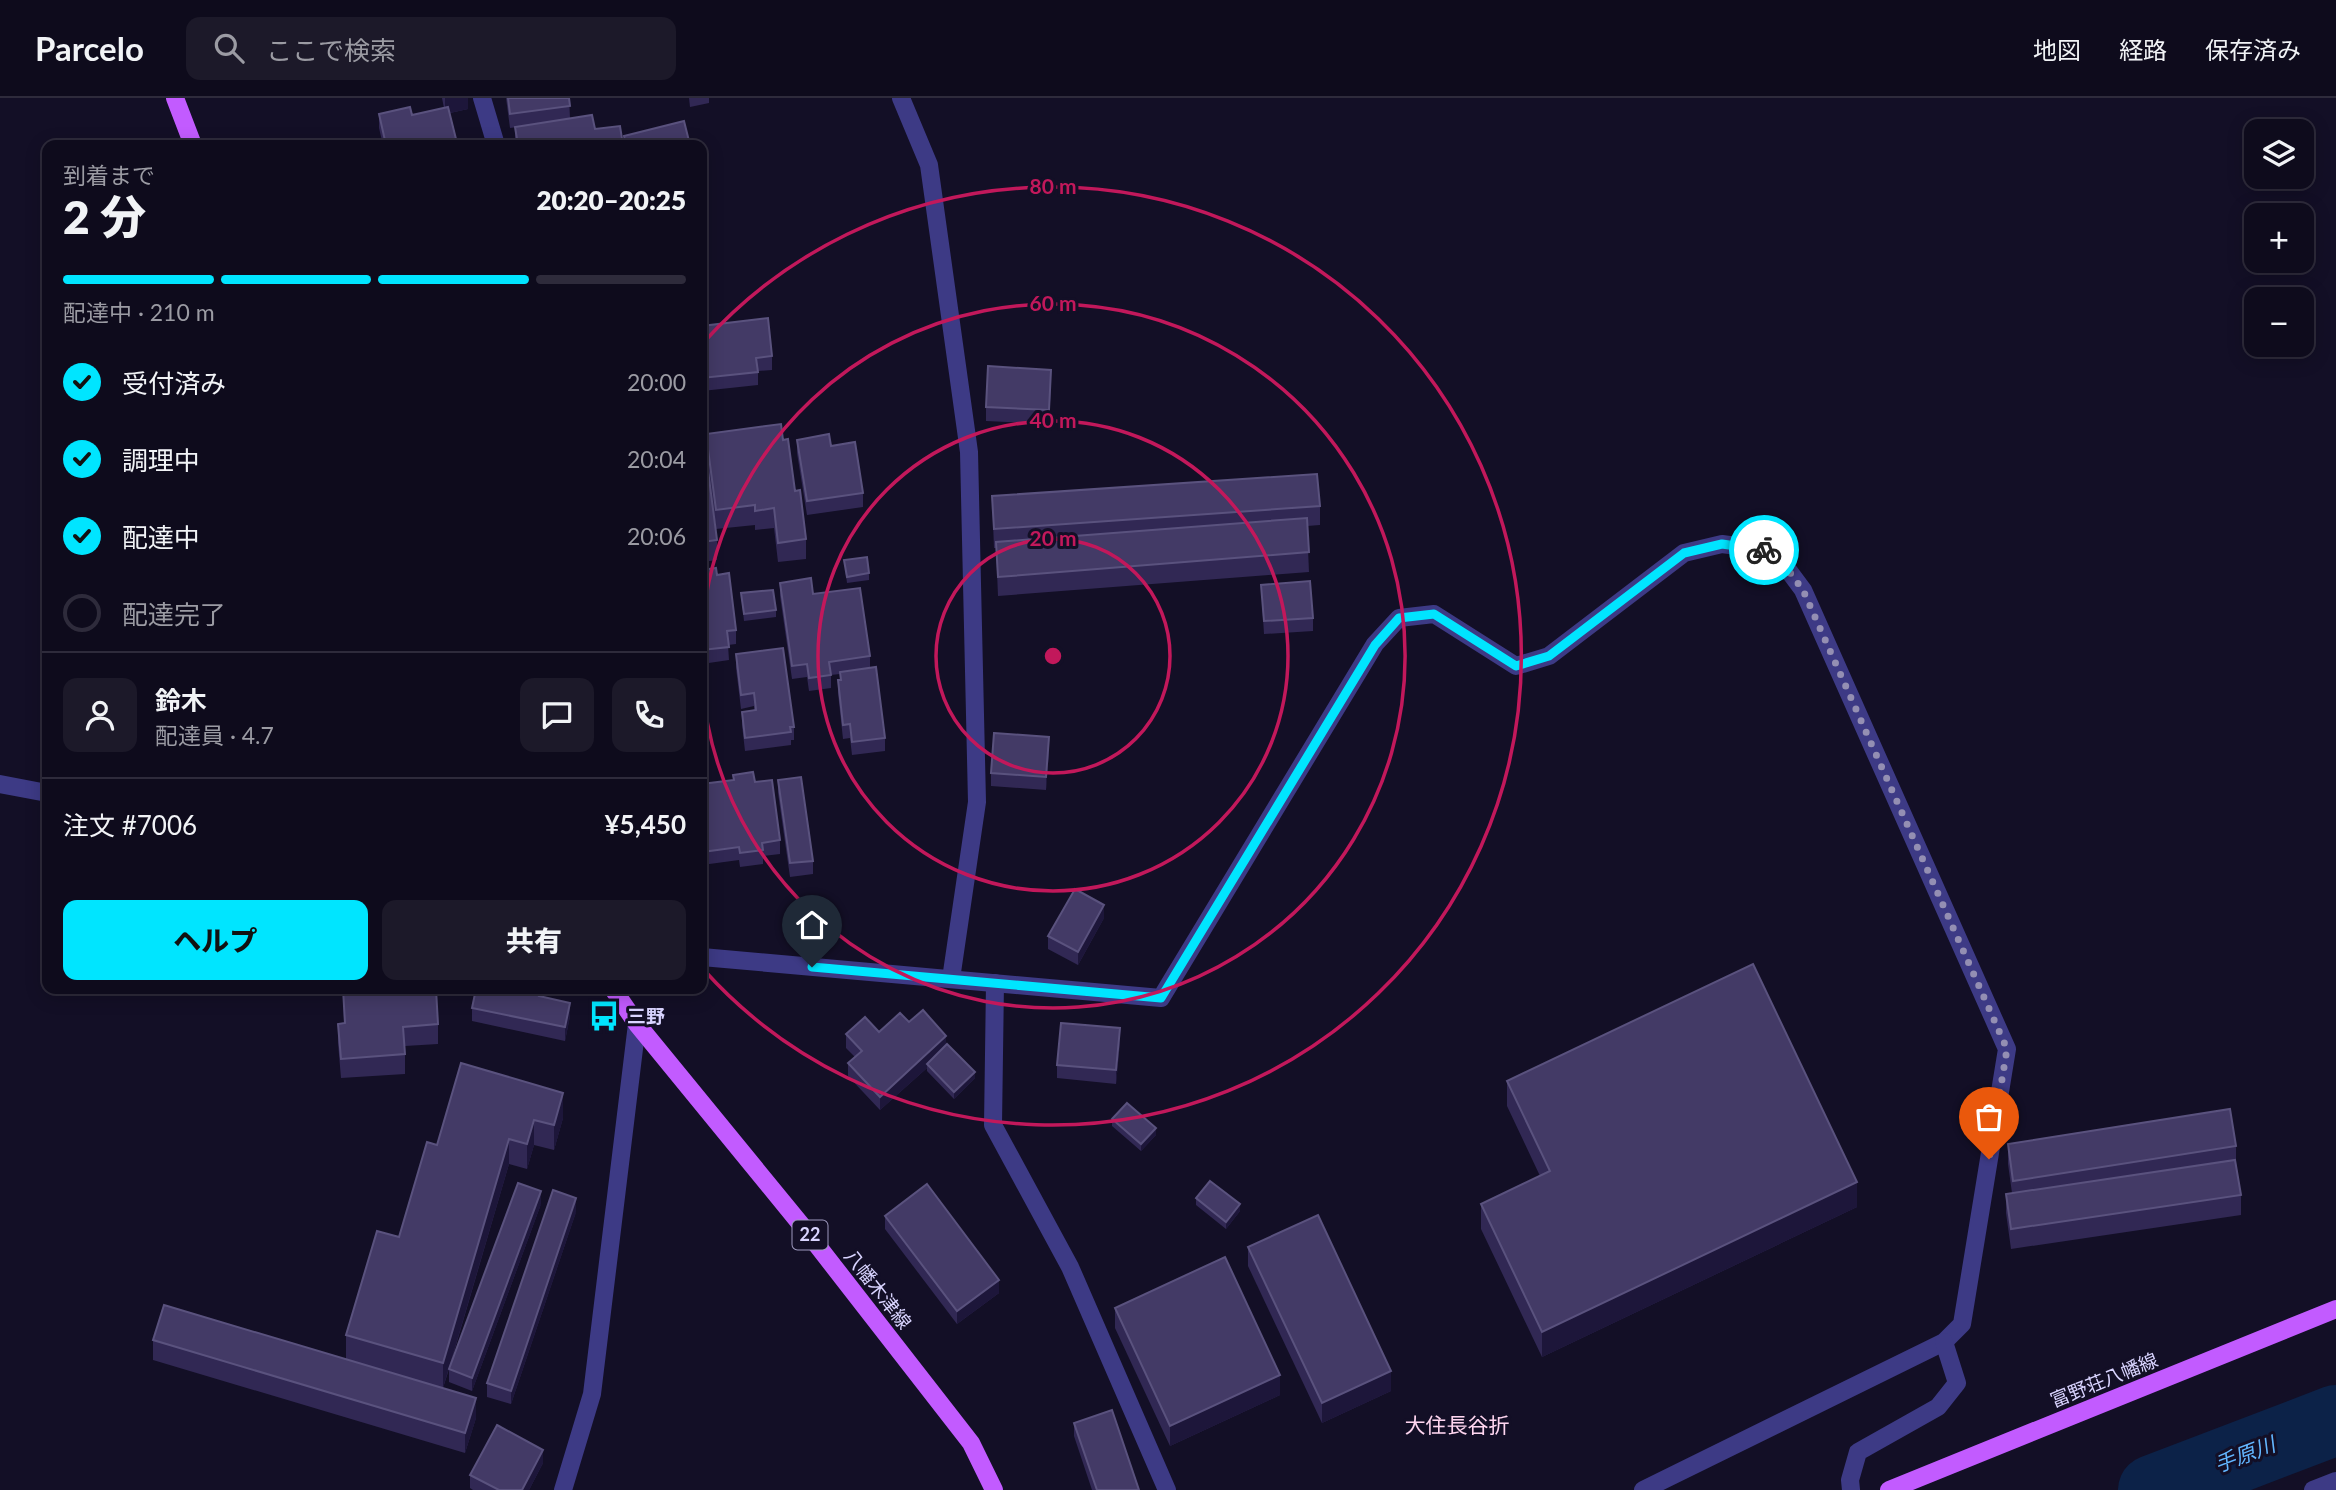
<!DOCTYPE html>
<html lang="ja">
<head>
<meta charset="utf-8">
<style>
  body { margin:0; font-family:Lato,"Noto Sans JP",sans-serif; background:#1c1929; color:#f1f3f6; height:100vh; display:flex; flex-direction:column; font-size:26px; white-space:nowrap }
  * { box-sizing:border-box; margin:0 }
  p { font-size:23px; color:#9b9ba3 }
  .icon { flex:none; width:38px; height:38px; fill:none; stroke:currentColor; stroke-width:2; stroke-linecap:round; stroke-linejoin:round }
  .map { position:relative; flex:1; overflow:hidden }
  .details { position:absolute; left:42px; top:42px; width:665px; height:854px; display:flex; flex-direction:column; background:#0e0b1c; border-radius:14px; box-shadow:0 4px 18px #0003,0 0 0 2px #2e2b3b }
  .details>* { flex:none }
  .fabs { position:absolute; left:2244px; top:21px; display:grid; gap:14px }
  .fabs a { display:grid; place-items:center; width:70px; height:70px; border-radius:14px; background:#0e0b1c; box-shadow:0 4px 18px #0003,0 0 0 2px #2e2b3b; font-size:35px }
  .pin { position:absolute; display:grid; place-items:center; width:60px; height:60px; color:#fff; margin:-72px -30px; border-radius:50% 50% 50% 0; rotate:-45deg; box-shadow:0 0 7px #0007 }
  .pin .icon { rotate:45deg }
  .courier { position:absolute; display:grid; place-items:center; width:70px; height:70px; margin:-35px; border:5px solid #00e5ff; border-radius:50%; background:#fff; color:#222; box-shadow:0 2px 9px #0007 }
  .headline em { font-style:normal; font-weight:800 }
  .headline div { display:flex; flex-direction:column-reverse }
  .headline { display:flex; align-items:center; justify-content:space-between; height:119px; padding:0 21px }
  h1 { font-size:46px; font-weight:800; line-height:52px }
  .bar { display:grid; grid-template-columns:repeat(4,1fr); gap:10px 7px; align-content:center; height:84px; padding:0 21px }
  .bar i { height:9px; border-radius:5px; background:#2e2b3b }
  .bar .selected { background:#00e5ff }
  .bar p { grid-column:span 4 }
  .line { display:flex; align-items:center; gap:18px; padding:0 21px; border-top:2px solid #2e2b3b }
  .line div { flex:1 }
  .round { display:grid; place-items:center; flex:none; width:74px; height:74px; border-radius:14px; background:#1c1929 }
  ol { padding:0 21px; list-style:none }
  li { display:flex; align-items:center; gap:21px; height:77px }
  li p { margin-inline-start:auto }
  li .icon { padding:7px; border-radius:50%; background:#00e5ff; color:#111; stroke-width:4 }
  li:last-child { color:#9b9ba3 }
  li i { width:38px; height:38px; border:4px solid #2e2b3b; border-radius:50% }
  .primary-button { display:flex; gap:14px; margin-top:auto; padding:14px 21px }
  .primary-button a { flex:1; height:80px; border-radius:14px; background:#00e5ff; color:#111; font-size:28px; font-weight:800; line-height:80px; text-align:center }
  .primary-button a+a { background:#1c1929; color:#f1f3f6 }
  header { display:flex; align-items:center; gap:42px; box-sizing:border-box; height:98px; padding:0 35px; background:#0e0b1c; border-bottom:2px solid #2e2b3b }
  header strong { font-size:33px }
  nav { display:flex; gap:38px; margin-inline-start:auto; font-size:24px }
  .search { width:490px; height:63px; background:#1c1929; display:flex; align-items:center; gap:18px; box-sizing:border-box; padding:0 24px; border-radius:14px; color:#9b9ba3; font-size:26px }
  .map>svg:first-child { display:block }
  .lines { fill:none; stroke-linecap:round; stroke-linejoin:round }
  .river { stroke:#0c2248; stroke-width:70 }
  .minor { stroke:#3d3a85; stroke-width:18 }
  .major { stroke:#c25bff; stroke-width:18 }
  .wall { fill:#312854 }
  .shaded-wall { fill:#1d163a }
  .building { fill:#433a66; stroke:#5a527e; stroke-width:2 }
  .done { stroke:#948fb3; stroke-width:7; stroke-dasharray:0 12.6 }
  .route { stroke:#00e5ff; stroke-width:9 }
  .ring { fill:none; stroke:#c2185b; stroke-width:3.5 }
  .labels { text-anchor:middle; stroke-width:6; stroke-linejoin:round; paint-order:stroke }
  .shield { fill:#130f26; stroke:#9e99be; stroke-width:2 }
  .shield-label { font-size:18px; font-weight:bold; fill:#d9d4ff }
  .poi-label { font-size:19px; font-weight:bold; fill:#d9d4ff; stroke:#130f26; text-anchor:start }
  .street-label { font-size:19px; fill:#d9d4ff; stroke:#130f26 }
  .neighbourhood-label { font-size:21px; fill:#ffd6f0; stroke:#130f26 }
  .water-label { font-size:21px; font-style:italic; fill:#62b6ff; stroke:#130f26 }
  .centre { fill:#c2185b; stroke:#130f26; stroke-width:3.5 }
  .ring-label { font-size:21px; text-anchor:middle; font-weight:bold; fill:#c2185b; stroke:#130f26; stroke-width:6; stroke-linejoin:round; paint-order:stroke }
</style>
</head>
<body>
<header>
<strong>Parcelo</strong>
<div class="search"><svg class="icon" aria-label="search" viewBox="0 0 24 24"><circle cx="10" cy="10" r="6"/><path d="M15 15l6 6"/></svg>ここで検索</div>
<nav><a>地図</a><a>経路</a><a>保存済み</a></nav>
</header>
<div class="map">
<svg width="2336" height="1392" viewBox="0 0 2336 1392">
  <rect width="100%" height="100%" fill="#130f26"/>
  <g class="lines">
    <polyline class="river" points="2153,1392 2336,1322"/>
    <g class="minor">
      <polyline points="482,0 496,47"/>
      <polyline points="901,0 929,67 969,354 977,704 951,881"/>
      <polyline points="0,686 47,695"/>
      <polyline points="702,859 1161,900 1375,546 1399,520 1434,516 1516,568 1549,558 1684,455 1722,446 1774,453 1803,492 2007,951 1962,1226 1944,1244 1643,1392"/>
      <polyline points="995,885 993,1027 1070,1169 1167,1392"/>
      <polyline points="563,1392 592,1296 637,926"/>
      <polyline points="1851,1392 1850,1382 1858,1354 1938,1309 1957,1285 1944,1244"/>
      <polyline points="2313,1392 2336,1383"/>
    </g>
    <g class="major">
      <polyline points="175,0 193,47"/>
      <polyline points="613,891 637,926 803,1129 971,1345 994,1392"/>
      <polyline points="1889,1392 2336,1211"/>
    </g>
  </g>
  <g class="wall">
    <polygon points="442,0 468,0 468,11 450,15 456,46 462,47 383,47 379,30 379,16 412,17 444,10"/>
    <polygon points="506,0 569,0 570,20 595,31 623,47 515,47 515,29 518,29 510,30"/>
    <polygon points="689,0 709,0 709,5 690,9"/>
    <polygon points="702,228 772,258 772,272 758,273 758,287 702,293"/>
    <polygon points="1051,285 1049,326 986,323 986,309"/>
    <polygon points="706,336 783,342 806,441 806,461 778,464 774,430 755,432 755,427 716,431 706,355"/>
    <polygon points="797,342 863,395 863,409 807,417 797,355"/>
    <polygon points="702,350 717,442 717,462 702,464"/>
    <polygon points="992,398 1320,408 1320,427 1307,428 1309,474 998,498 996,450 994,450"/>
    <polygon points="844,462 869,475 869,482 847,485"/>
    <polygon points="702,472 717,477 736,532 736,546 728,547 729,562 702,566"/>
    <polygon points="780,485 813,496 870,558 870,570 885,640 885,653 852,657 850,640 843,641 838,595 838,582 840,582 840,576 831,577 831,590 809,593 807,579 792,581 780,498"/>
    <polygon points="1261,487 1313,520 1313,533 1264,536"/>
    <polygon points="741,495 776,512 776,519 744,523"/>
    <polygon points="736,556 794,629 794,642 791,642 791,647 745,653 742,627 742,614 754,612 754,608 741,611 736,570"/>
    <polygon points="702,614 707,648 707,655 702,655"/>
    <polygon points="1049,653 1046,692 991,688 991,675"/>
    <polygon points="733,677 755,684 780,742 780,756 763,758 763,766 740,769 739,762 702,767 702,686 733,682"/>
    <polygon points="778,682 813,763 813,776 790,779 778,695"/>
    <polygon points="1104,820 1078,867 1048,851 1048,838"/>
    <polygon points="343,891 438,926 438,946 405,948 405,976 341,980 338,945 338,926 344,925"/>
    <polygon points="544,891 542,899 570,918 565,943 472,923 472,910"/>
    <polygon points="909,924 946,947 975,980 954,1001 927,973 927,970 880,1012 848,978 848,965 855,959 846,950 846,936 879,934"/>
    <polygon points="1120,944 1116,986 1057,980 1057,967"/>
    <polygon points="461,965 563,1020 554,1052 534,1047 527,1071 509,1066 449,1271 541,1106 472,1293 449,1284 449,1271 443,1290 476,1320 465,1355 153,1262 153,1242 346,1261 346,1237 399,1139 437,1047"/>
    <polygon points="1507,983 1857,1109 1542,1259 1481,1131 1481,1106 1540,1078 1507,1008"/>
    <polygon points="1112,1021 1156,1037 1141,1053 1112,1028"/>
    <polygon points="2008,1046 2236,1048 2236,1065 2241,1097 2241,1117 2011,1151 2006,1115 2006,1096 2012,1095 2008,1066"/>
    <polygon points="1196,1100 1240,1113 1226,1131 1196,1107"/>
    <polygon points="576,1114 511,1306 487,1299 487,1285"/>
    <polygon points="885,1118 999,1195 957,1226 885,1131"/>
    <polygon points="1248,1149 1391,1293 1322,1325 1248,1168"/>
    <polygon points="1115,1210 1280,1297 1170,1348 1115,1230"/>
    <polygon points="1074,1325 1139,1392 1092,1392 1074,1338"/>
    <polygon points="543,1365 529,1392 473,1392 470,1390 470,1377"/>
  </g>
  <g class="shaded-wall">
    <polygon points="445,0 468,0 468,11 445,16"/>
    <polygon points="456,41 456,47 430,47"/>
    <polygon points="1049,639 1049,653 1046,692 1046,679"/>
    <polygon points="1104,807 1104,820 1078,867 1078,854"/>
    <polygon points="541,891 544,891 539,912 539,898"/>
    <polygon points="570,905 570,918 565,943 565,929"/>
    <polygon points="1120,930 1120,944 1116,986 1116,972"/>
    <polygon points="946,938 946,952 927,966 927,970 880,1012 880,999"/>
    <polygon points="975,974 975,980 954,1001 954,994"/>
    <polygon points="563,995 563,1020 554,1052 554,1027"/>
    <polygon points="534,1022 534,1047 527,1071 527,1046"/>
    <polygon points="1156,1030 1156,1037 1141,1053 1141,1046"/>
    <polygon points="509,1041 509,1066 443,1290 443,1265"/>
    <polygon points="1857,1084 1857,1109 1542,1259 1542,1234"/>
    <polygon points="541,1093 541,1106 472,1293 472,1280"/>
    <polygon points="576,1100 576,1114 511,1306 511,1293"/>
    <polygon points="1240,1106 1240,1113 1226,1131 1226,1124"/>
    <polygon points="999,1182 999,1195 957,1226 957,1213"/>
    <polygon points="1391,1273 1391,1293 1322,1325 1322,1305"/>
    <polygon points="1280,1277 1280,1297 1170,1348 1170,1328"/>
    <polygon points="476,1300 476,1320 465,1355 465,1335"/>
    <polygon points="543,1352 543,1365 529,1392 522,1392"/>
  </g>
  <g class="building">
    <polygon points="508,0 569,0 570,8 510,16"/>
    <polygon points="410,9 412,17 448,9 456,41 430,47 386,47 379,16"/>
    <polygon points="592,17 595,31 620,28 623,47 518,47 515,29"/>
    <polygon points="684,23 690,47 626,47 624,38"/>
    <polygon points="768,220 772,258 756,260 758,274 702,280 702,228"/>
    <polygon points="988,268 1051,272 1049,312 986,309"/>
    <polygon points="781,326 783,342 788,341 795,393 800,392 806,441 778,445 774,410 755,413 755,407 716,412 706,336"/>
    <polygon points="829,336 831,348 855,344 863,395 807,403 797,342"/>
    <polygon points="705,349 717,442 702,444 702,350"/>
    <polygon points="1317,376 1320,408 994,431 992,398"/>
    <polygon points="1307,420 1309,454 998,479 996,444"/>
    <polygon points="867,459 869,475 847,479 844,462"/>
    <polygon points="716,470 717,477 729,475 736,532 727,533 729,549 702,552 702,472"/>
    <polygon points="811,480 813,496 860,490 870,558 829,564 831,577 809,580 807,566 792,568 780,485"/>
    <polygon points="1310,483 1313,520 1264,523 1261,487"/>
    <polygon points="773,492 776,512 744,516 741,495"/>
    <polygon points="783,550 794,629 790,629 791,634 745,640 742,614 756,612 754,595 741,597 736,556"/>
    <polygon points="876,569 885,640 852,644 850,626 843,627 838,582 841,582 840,574"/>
    <polygon points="702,614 707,648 702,649"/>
    <polygon points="994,635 1049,639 1046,679 991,675"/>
    <polygon points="753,674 755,684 772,682 780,742 762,745 763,752 740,755 739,749 702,754 702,686 734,682 733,677"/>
    <polygon points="801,679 813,763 790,765 778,682"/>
    <polygon points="1075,791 1104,807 1078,854 1048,838"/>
    <polygon points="1753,866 1857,1084 1542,1234 1481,1106 1550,1073 1507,983"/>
    <polygon points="343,891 436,891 438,926 403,929 405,956 341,961 338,926 345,925"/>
    <polygon points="476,891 541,891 539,898 570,905 565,929 472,910"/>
    <polygon points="923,912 946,938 880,999 848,965 862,953 846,936 865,919 879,934 900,915 909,924"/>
    <polygon points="1061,925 1120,930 1116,972 1057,967"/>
    <polygon points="947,946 975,974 954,994 927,966"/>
    <polygon points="461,965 563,995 554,1027 534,1022 527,1046 509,1041 443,1265 346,1237 377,1133 399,1139 427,1044 437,1047"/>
    <polygon points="1127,1005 1156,1030 1141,1046 1112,1021"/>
    <polygon points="2230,1011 2236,1048 2013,1083 2008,1046"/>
    <polygon points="2235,1062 2241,1097 2011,1131 2006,1096"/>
    <polygon points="1210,1083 1240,1106 1226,1124 1196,1100"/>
    <polygon points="518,1085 541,1093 472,1280 449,1271"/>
    <polygon points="927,1086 999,1182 957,1213 885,1118"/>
    <polygon points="553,1092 576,1100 511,1293 487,1285"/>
    <polygon points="1318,1117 1391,1273 1322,1305 1248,1149"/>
    <polygon points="1225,1159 1280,1277 1170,1328 1115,1210"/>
    <polygon points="164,1207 476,1300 465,1335 153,1242"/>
    <polygon points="1112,1312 1139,1392 1097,1392 1074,1325"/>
    <polygon points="497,1327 543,1352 522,1392 499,1392 470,1377"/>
  </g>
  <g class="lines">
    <polyline class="done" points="1764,452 1774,453 1803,492 2007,951 1989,1061"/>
    <polyline class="route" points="812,869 1161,900 1375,547 1399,520 1434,516 1516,568 1549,558 1684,455 1722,446 1764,452"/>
  </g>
  <g class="ring">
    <circle cx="1053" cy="558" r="117"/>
    <circle cx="1053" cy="558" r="235"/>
    <path d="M702 533A352 352 0 1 1 702 583"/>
    <path d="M704 244A469 469 0 1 1 704 872"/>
  </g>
  <defs>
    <g id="bus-bare" transform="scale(2.415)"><path d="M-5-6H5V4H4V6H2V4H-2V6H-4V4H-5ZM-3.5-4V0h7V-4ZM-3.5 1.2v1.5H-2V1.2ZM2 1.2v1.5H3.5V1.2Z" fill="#00e5ff" stroke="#130f26" stroke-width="2.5" paint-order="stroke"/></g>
  </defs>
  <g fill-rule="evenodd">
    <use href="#bus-bare" x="604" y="918"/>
  </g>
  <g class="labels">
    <rect class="shield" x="792.5" y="1122.5" width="35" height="29" rx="5"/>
    <g class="shield-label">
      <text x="810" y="1143">22</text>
    </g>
    <g class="poi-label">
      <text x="627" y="925">三野</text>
    </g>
    <g class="street-label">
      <text transform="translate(878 1191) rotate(52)" y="7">八幡木津線</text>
      <text transform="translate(2104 1282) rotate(-22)" y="7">富野荘八幡線</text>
    </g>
    <g class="neighbourhood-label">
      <text x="1457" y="1335">大住長谷折</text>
    </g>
    <g class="water-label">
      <text transform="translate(2245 1357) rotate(-21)" y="7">手原川</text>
    </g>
  </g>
  <circle cx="1053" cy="558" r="10" class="centre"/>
  <g class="ring-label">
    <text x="1053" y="96">80 m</text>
    <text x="1053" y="213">60 m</text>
    <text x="1053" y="330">40 m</text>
    <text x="1053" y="448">20 m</text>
  </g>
</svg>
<div class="fabs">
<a><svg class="icon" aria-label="layers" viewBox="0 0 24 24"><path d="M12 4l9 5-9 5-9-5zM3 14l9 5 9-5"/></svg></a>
<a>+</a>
<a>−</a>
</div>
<div class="pin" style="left:1989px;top:1061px;background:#ea580c"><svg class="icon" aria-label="bag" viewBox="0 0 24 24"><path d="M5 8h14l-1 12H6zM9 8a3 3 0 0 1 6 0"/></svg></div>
<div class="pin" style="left:812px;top:869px;background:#1f2937"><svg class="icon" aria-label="home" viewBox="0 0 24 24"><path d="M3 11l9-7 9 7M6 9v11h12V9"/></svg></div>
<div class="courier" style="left:1764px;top:452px"><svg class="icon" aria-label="bike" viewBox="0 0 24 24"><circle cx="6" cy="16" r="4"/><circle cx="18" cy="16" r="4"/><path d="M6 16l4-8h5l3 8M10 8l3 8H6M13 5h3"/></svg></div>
<section class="details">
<div class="headline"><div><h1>2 分</h1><p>到着まで</p></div><em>20:20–20:25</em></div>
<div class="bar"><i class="selected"></i><i class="selected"></i><i class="selected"></i><i></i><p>配達中 · 210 m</p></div>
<ol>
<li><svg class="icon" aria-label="check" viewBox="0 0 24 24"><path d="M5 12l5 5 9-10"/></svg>受付済み<p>20:00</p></li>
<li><svg class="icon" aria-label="check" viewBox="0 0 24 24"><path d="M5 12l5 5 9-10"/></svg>調理中<p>20:04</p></li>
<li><svg class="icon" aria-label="check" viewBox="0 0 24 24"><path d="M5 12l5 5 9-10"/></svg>配達中<p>20:06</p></li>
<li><i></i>配達完了</li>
</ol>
<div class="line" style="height:126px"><a class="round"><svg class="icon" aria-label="person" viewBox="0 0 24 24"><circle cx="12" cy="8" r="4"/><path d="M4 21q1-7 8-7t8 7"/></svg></a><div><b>鈴木</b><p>配達員 · 4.7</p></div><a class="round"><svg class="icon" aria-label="chat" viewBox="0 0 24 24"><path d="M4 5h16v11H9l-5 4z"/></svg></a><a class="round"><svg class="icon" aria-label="phone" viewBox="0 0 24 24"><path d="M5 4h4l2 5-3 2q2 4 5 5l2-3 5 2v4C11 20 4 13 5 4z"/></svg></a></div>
<div class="line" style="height:91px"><div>注文 #7006</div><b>¥5,450</b></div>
<div class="primary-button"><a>ヘルプ</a><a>共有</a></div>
</section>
</div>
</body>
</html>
